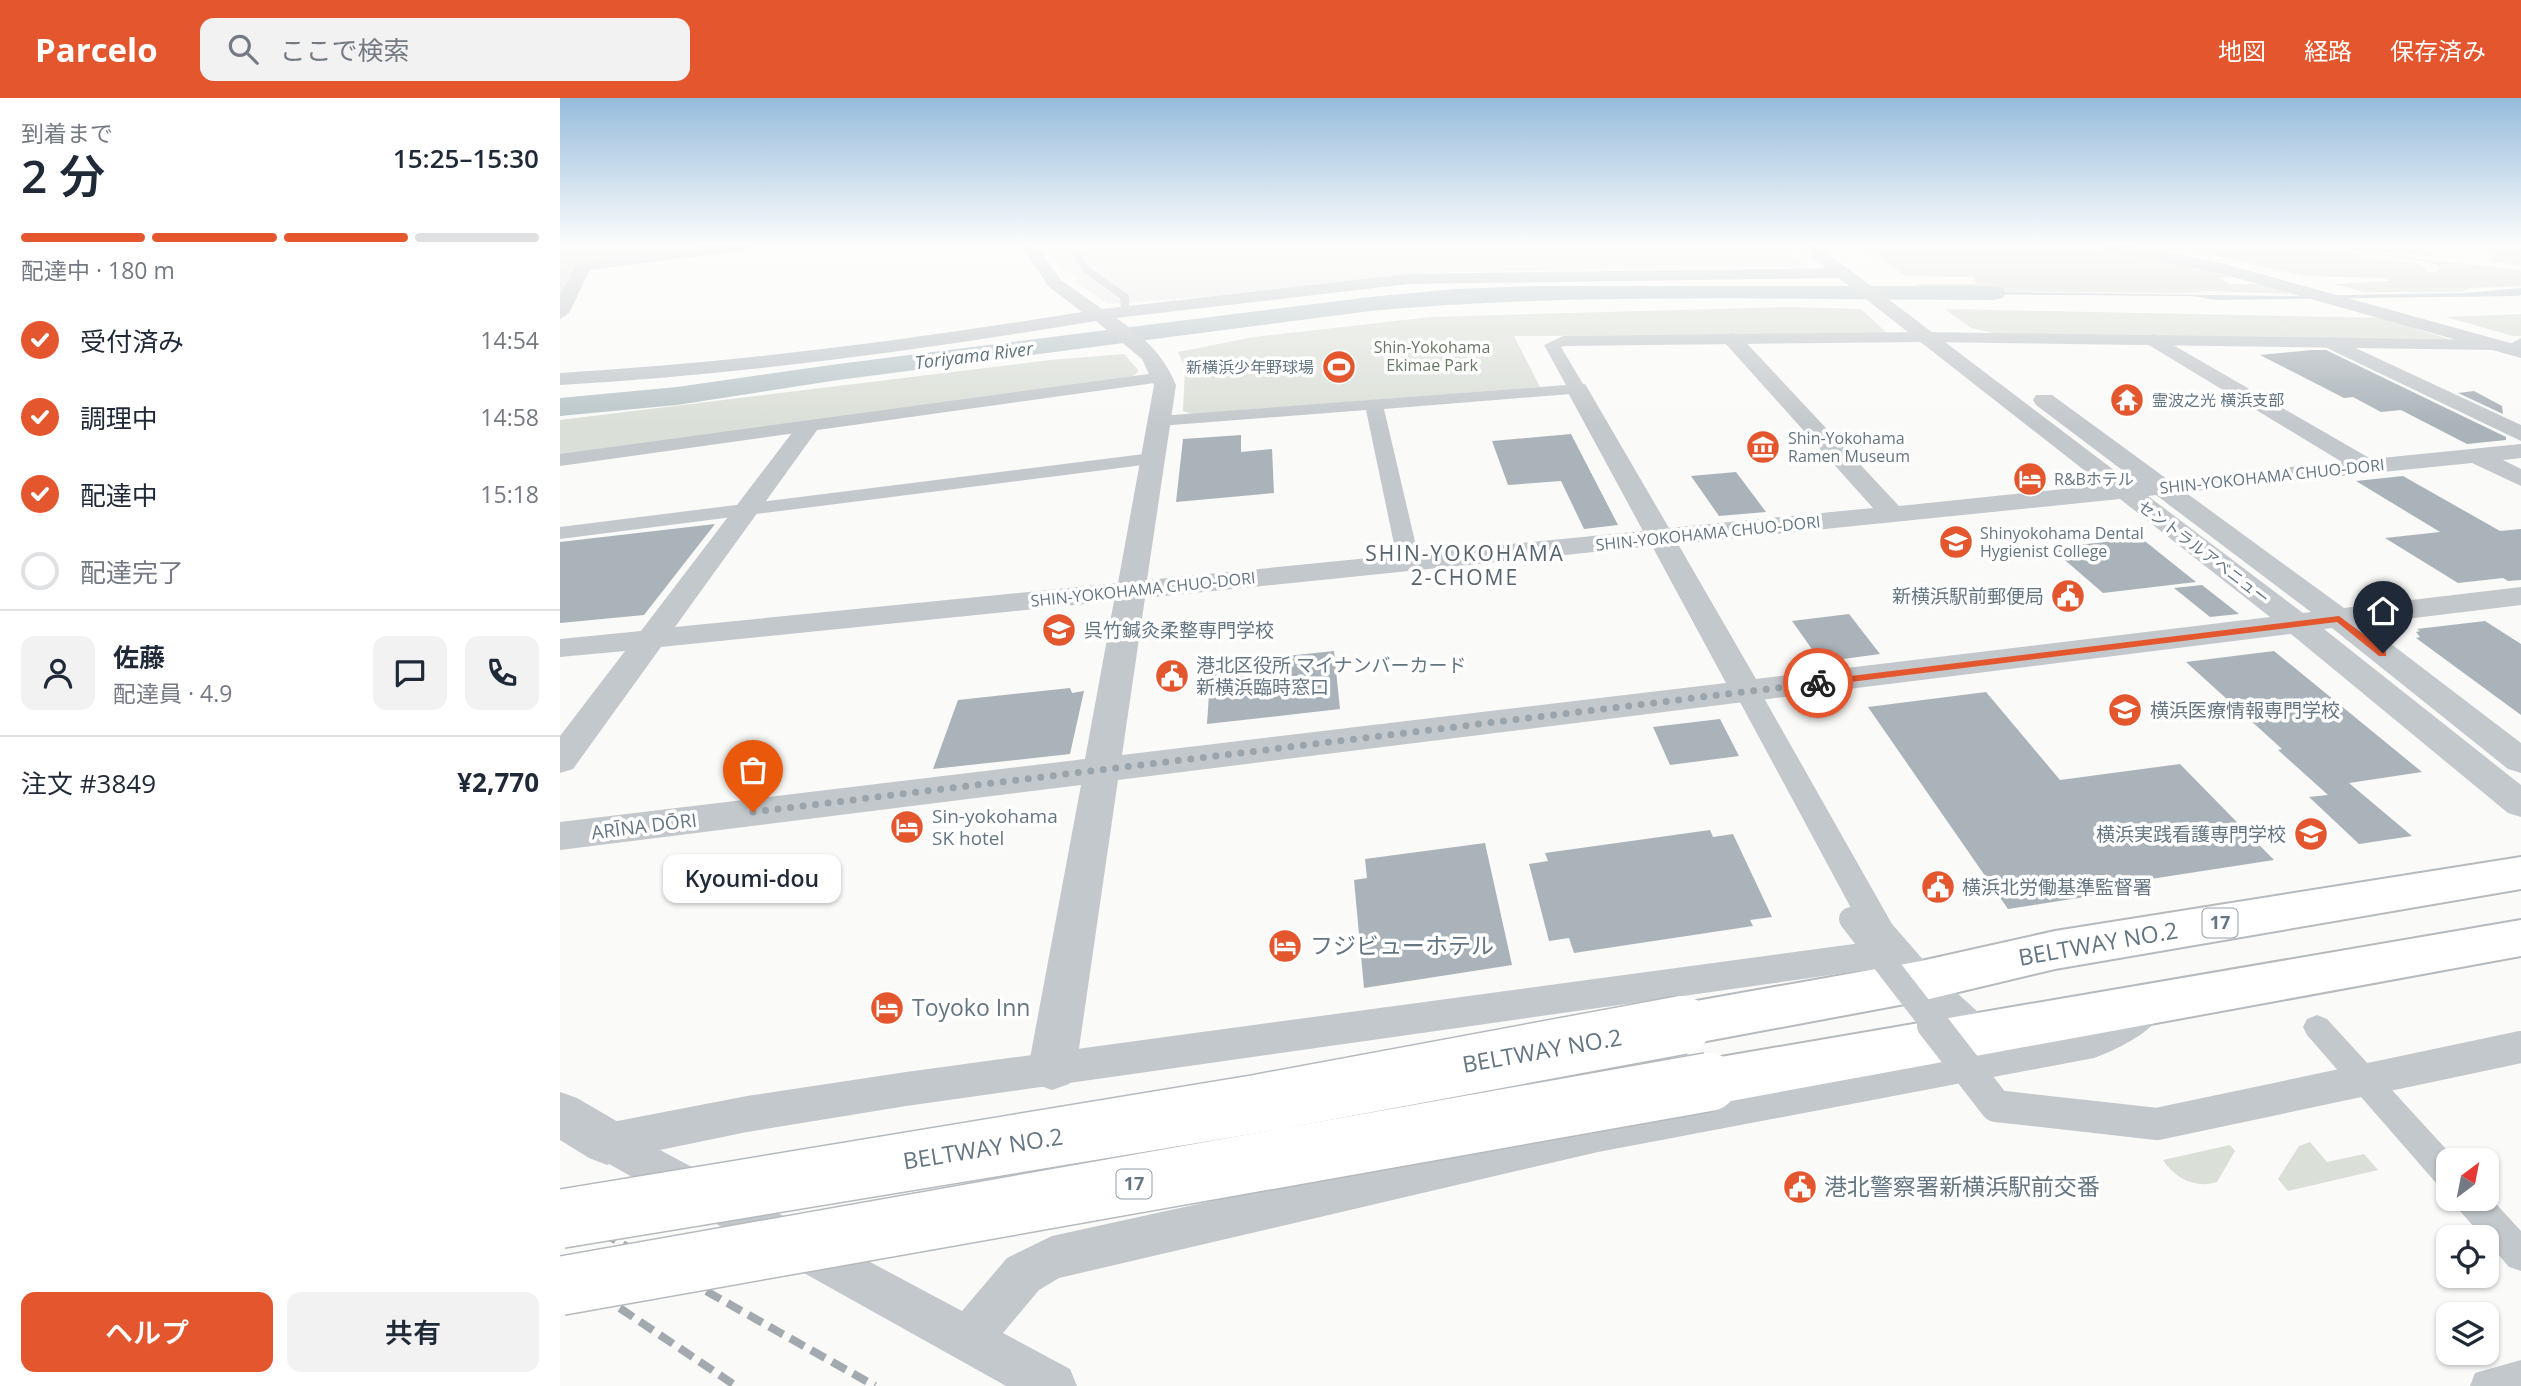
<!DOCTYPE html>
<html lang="ja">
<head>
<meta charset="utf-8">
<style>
  body { margin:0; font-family:"Open Sans","Noto Sans JP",sans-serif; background:#f2f2f3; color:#1f2937; height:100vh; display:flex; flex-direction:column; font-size:26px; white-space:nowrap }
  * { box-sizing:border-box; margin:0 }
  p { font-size:23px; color:#747a83 }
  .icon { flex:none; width:38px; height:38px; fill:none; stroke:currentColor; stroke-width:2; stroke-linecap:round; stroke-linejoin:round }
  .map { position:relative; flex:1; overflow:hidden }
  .sheet { display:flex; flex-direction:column; background:#fff; width:560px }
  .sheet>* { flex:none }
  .needle { width:46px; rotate:32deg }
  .tools { position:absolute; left:1876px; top:1050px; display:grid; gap:14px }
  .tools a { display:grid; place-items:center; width:63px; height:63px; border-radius:14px; background:#fff; box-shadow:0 2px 5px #0004; font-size:35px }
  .pin { position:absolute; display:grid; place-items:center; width:60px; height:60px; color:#fff; margin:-72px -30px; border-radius:50% 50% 50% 0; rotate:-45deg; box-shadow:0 0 7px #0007 }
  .pin .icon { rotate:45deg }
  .courier { position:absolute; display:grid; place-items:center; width:70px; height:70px; margin:-35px; border:5px solid #e4572e; border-radius:50%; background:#fff; color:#222; box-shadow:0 2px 9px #0007 }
  .bubble { position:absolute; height:49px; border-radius:14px; background:#fff; box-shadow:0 2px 5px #0004; font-size:23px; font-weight:600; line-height:49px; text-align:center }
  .overview em { font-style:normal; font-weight:600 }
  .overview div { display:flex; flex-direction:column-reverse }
  .overview { display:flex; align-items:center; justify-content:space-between; height:119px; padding:0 21px }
  h1 { font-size:46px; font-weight:600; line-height:52px }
  .bar { display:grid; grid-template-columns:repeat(4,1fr); gap:10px 7px; align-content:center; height:84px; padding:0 21px }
  .bar i { height:9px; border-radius:5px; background:#e0e1e3 }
  .bar .active { background:#e4572e }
  .bar p { grid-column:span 4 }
  .line { display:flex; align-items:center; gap:18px; padding:0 21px; border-top:2px solid #e0e1e3 }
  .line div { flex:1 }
  .round { display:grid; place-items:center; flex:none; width:74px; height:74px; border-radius:14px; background:#f2f2f3 }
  ol { padding:0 21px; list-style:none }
  li { display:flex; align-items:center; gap:21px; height:77px }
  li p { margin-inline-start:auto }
  li .icon { padding:7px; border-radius:50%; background:#e4572e; color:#fff; stroke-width:4 }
  li:last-child { color:#747a83 }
  li i { width:38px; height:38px; border:4px solid #e0e1e3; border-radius:50% }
  .button { display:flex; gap:14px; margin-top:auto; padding:14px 21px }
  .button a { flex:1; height:80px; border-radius:14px; background:#e4572e; color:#fff; font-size:28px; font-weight:600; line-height:80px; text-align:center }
  .button a+a { background:#f2f2f3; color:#1f2937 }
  header { display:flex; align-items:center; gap:42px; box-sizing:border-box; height:98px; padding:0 35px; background:#e4572e; color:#fff }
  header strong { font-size:33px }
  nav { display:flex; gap:38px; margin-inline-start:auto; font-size:24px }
  .search { width:490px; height:63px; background:#f2f2f3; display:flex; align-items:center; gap:18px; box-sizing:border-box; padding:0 24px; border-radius:14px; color:#747a83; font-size:26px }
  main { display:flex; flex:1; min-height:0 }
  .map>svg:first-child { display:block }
  .built { fill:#e8e9e9 }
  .green { fill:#dadfd7 }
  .water { fill:#bbc7cb }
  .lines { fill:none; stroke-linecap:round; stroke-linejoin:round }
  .river { fill:#bbc7cb; fill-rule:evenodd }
  .building { fill:#aab3b9 }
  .primary-casing { stroke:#b5babe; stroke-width:4 }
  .pedestrian { fill:#c3c8cc; fill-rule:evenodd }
  .minor { fill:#c3c8cc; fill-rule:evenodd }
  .tertiary { fill:#c3c8cc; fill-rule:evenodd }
  .primary { fill:#fff; fill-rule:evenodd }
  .rail { stroke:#a2aab0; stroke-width:8; stroke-dasharray:16 8; stroke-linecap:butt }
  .primary-bridge-far1-casing { stroke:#b5babe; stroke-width:48; stroke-linecap:butt }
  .primary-bridge-casing { stroke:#b5babe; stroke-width:61; stroke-linecap:butt }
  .pedestrian-bridge-far1 { stroke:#c3c8cc; stroke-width:24 }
  .pedestrian-bridge { stroke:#c3c8cc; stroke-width:32 }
  .primary-bridge-far1 { stroke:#fff; stroke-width:45 }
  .primary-bridge { stroke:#fff; stroke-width:58 }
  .route { fill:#e4572e }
  .done { stroke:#99a4ac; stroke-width:7; stroke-dasharray:0 12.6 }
  .labels { text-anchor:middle; stroke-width:7; stroke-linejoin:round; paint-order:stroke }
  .far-park-label { font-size:16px; fill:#687a64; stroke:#fff }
  .far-poi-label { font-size:16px; fill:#657683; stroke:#fff; text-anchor:start }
  .far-street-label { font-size:16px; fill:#657683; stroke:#fff }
  .far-water-label { font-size:18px; font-style:italic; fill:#60757c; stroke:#fff }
  .shield { fill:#fff; stroke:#939fa8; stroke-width:2 }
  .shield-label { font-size:18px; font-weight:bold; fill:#657683 }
  .poi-label { font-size:19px; fill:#657683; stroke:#fff; text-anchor:start }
  .street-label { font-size:19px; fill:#657683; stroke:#fff }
  .neighbourhood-label { font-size:21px; letter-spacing:2px; fill:#57646e; stroke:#fff }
  .near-street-label { font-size:23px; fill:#657683; stroke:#fff }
  .near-poi-label { font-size:23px; fill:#657683; stroke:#fff; text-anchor:start }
</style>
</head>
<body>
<header>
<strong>Parcelo</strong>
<div class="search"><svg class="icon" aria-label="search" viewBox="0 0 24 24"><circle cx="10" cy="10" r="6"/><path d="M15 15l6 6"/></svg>ここで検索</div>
<nav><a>地図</a><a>経路</a><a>保存済み</a></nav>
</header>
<main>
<section class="sheet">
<div class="overview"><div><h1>2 分</h1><p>到着まで</p></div><em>15:25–15:30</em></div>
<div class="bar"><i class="active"></i><i class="active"></i><i class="active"></i><i></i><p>配達中 · 180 m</p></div>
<ol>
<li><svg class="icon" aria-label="check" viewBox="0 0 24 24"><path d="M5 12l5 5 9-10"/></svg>受付済み<p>14:54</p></li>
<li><svg class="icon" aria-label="check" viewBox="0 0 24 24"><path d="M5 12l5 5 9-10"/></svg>調理中<p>14:58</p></li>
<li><svg class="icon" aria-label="check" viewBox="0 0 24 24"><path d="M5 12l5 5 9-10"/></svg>配達中<p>15:18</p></li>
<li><i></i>配達完了</li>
</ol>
<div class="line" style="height:126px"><a class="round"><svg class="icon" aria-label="person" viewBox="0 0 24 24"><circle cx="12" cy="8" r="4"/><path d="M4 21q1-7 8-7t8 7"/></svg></a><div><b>佐藤</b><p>配達員 · 4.9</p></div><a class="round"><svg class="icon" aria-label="chat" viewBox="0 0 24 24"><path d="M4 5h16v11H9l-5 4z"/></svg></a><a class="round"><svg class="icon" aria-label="phone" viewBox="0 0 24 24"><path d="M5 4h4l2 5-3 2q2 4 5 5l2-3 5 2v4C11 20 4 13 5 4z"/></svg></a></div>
<div class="line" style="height:91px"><div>注文 #3849</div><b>¥2,770</b></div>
<div class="button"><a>ヘルプ</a><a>共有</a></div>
</section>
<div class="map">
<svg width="1961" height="1288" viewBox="0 0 1961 1288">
  <rect width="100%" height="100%" fill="#fafaf8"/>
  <polygon class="built" points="485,147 1221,147 1249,169 866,174 707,194 548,206 515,184 518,181 509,173 502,172"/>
  <g class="green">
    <polygon points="0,147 174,147 19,167 4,186 9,186 0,203"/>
    <polygon points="1300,147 1506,147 1573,157 1673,179 1660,180 1670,186 1701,186 1731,196 1652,193 1623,195 1368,193 1356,186 1417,186 1412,179 1346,178"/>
    <polygon points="1607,147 1732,147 1858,166 1867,170 1865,174 1875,175 1880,170 1872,165 1798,154 1961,172 1961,188 1910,190 1902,194 1804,194 1774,186 1831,183 1825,180 1744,178"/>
    <polygon points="1749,147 1860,147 1874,158"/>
    <polygon points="1921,147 1961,147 1961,168 1927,162 1936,158"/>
    <polygon points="1225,209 1301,211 1328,236 954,238 980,289 632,316 623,313 625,270 618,254 694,239 871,219"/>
    <polygon points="1385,211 1823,220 1891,242 1443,237 1411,230"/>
    <polygon points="1961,216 1961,238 1953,238 1886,219"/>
    <polygon points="564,256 579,273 568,282 0,358 0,322 490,262"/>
    <polygon points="1750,1044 1767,1064 1804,1056 1818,1072 1728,1093 1718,1081 1739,1048"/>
    <path d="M1670,1047l5,6 -18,31c-22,7 -42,-4 -54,-22z"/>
  </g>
  <polygon class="water" points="1961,190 1961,197 1956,198 1657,202 1632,198 1373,196 1371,193 1723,198 1907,195"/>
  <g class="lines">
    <path class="river" d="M975,188h459l9,2 3,5 -3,5 -9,2c-208,0 -417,-8 -624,11l-532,69 -161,25 -117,11v-18l117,-11 161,-23 532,-67 85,-8z"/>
  </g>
  <g class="building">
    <polygon points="1752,252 1766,252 1946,339 1946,342 1907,346 1841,312 1821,314 1793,299 1784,300 1700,257"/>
    <polygon points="1914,293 1942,308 1943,316 1898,295"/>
    <polygon points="1011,336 1058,427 1024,431 1001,383 948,387 932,343"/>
    <polygon points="681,337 681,354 712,351 714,395 616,404 623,341"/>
    <polygon points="1176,374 1206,414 1159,418 1131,378"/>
    <polygon points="1843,378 1940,433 1961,431 1961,482 1948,483 1943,480 1898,485 1825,440 1880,434 1796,383"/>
    <polygon points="155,426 84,517 0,525 0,444"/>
    <polygon points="1581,440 1636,484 1543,495 1491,450"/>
    <polygon points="1642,487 1679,516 1650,519 1614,490"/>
    <polygon points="1289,516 1320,556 1261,564 1232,523"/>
    <polygon points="1925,523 1961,546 1961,617 1856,540 1860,539 1856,534 1860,533 1857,531"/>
    <polygon points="774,553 780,611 647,626 651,566"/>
    <polygon points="1714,553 1862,674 1789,685 1852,738 1799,746 1749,699 1768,697 1718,652 1722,651 1626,564"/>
    <polygon points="510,590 512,595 524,593 510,656 373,671 398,602"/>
    <polygon points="1426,594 1500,682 1620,666 1714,762 1584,782 1589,789 1448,811 1308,609"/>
    <polygon points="1160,621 1179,658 1110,667 1093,629"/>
    <polygon points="1150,732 1153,739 1173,736 1212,819 1190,822 1193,828 1014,855 1009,840 989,843 969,766 988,763 985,755"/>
    <polygon points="925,745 952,867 804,890 794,782 807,780 805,761"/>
  </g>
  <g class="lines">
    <g class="primary-casing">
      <g id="primary">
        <polygon points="1961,759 1961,791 1495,871 1361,903 1125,947 1107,941 1100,926 1107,911 1125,905 1361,863 1495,833"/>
        <polygon points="1961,822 1961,858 1149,1007 1130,1000 1123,984 1130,968 1149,961"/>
      </g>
    </g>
    <g class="pedestrian">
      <polygon points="506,147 516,147 529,169 569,197 569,209 561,209 560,200 522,173"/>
      <polygon points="1757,917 1767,921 1896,1062 1888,1062 1888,1091 1877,1086 1747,937 1743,929 1747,921"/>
      <polygon points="1927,1096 1961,1133 1961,1173 1949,1169 1927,1143 1927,1139 1923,1139 1899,1112 1894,1101 1927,1101"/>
      <polygon points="1961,1262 1961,1288 1910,1288 1915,1275"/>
    </g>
    <g class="minor">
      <polygon points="1363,234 1934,242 1942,247 1934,252 1363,244 1005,248 1001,249 1026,291 1023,295 824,311 860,465 857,470 841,470 838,465 806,312 599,328 590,323 599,318 1006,287 984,247 1003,238"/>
      <polygon points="1961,240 1961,250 1952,249 1950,246"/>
      <polygon points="603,274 609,275 611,279 609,283 0,368 0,356"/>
      <polygon points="592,355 599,357 602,361 599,365 0,441 0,429"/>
      <path d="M1187,585l9,2 4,6 132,233 40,46 58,53 5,11 -5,11c26,-5 76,-9 98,-18 23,-10 42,-35 69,-26l5,11c-10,21 -46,38 -68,46l-496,94 -539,126 -20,12 -36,43 67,36 7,17h-71l-413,-231 -6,-13 6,-13 14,-6 140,-27 159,-24 955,-129 11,4 -138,-256 4,-6zM1299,873l50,20 55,54 9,3 -375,68 -546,120 -45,22 -45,53 -302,-161 87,-18 159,-26z"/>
    </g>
    <g class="tertiary">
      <polygon points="151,147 196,147 188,152 30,172 9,215 0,221 0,197 17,165"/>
      <path d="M460,147h16l25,35 41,29 307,-35 417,-6 -27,-23h18l314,238 7,-1 -102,-77 -3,-5 3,-5h16l115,84 175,-17 -195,-118 -3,-4 3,-4 7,-2 217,125 150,-15v14l-18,2 18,9v17l-49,-23 -287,29 159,116 177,-21v18l-156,19 156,119v30l-13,-4 -176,-141 -8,1 197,156v32l-13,-4 -217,-179 -1173,146 -42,289 -7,15 -17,6 -17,-6 -7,-15 53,-284 -521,65v-28l525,-63 29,-158 -453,46 -88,122 -13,4v-37l65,-85 -65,6v-18l81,-8 160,-210h16l3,5 -145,201 443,-44 36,-198 -12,-26 -46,-38c-177,29 -357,54 -536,64v-12c175,-10 349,-33 522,-61l-33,-25zM1279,180l264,207 -204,21 -160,-171 -7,-2 -10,6 3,4 148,165 -204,20 -81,-139 -3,-5h-16l-3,5 77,142 -496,49 29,-195c-12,-30 -33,-49 -60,-67l293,-34zM1596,397l155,117 -8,1 -155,-117zM1560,401l150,118 -514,62 -78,-135zM1092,448l74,137 -604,72 23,-157z"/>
      <polygon points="1537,147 1568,147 1665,166 1961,248 1961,260 1662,176 1545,152"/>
      <polygon points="1772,239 1961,327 1961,343 1765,249 1762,245 1765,241"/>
      <polygon points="0,994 17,1000 65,1028 72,1044 65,1060 47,1067 29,1060 0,1042"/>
    </g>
    <use href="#primary" class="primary"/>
    <g class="rail">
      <polyline points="0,1111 315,1288"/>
      <polyline points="0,1170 176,1288"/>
    </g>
    <g class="primary-bridge-far1-casing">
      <polyline id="primary-bridge-far1" points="1113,928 1125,926"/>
    </g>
    <g class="primary-bridge-casing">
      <g id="primary-bridge">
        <polyline points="0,1121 696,1006 1122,927"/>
        <polyline points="0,1188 1149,984"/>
      </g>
    </g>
    <polyline class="pedestrian-bridge-far1" points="1291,821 1374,928"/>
    <polyline class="pedestrian-bridge" points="1373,927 1436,1008 1597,1026 1961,949"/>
    <use href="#primary-bridge-far1" class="primary-bridge-far1"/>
    <use href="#primary-bridge" class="primary-bridge"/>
  </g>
  <linearGradient id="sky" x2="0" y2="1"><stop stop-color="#96bcdc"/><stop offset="0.45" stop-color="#fdfdfc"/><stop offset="1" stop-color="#fdfdfc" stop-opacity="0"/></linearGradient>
  <rect width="1961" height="327" fill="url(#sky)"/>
  <polygon class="route" points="1779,518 1826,553 1826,558 1819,558 1777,524 1258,588 1253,585 1258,582"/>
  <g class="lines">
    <polyline class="done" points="193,714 1258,585"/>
  </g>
  <defs>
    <g id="stadium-disc" transform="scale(1.75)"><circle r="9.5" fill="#e4572e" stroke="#fff"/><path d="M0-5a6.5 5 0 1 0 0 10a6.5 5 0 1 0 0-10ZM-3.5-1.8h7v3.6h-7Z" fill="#fff"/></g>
    <g id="temple-disc" transform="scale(1.75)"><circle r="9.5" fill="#e4572e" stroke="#fff"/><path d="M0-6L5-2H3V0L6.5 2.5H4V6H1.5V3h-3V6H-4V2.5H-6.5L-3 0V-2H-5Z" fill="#fff"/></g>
    <g id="museum-disc" transform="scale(1.75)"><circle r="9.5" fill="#e4572e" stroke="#fff"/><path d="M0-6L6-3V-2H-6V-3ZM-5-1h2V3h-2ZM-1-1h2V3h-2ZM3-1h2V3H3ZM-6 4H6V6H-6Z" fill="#fff"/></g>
    <g id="hotel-disc" transform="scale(1.75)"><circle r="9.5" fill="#e4572e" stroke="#fff"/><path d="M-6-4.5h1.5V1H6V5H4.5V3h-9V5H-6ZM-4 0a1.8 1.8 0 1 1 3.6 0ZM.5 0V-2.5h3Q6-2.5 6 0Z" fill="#fff"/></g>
    <g id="university-disc" transform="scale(1.75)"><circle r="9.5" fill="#e4572e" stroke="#fff"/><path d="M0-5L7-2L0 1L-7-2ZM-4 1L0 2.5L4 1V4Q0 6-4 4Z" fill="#fff"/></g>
    <g id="civic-disc" transform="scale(1.75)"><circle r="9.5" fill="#e4572e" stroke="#fff"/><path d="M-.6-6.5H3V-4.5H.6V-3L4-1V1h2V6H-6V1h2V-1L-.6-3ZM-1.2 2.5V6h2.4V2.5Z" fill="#fff"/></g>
  </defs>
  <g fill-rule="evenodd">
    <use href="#stadium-disc" x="779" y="269"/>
    <use href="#temple-disc" x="1567" y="302"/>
    <use href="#museum-disc" x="1203" y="349"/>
    <use href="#hotel-disc" x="1470" y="381"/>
    <use href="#university-disc" x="1396" y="444"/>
    <use href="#civic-disc" x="1508" y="498"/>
    <use href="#university-disc" x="499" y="532"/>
    <use href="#civic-disc" x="612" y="578"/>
    <use href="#university-disc" x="1565" y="612"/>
    <use href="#hotel-disc" x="347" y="729"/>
    <use href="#university-disc" x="1751" y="736"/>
    <use href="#civic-disc" x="1378" y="789"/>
    <use href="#hotel-disc" x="725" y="848"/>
    <use href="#hotel-disc" x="327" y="910"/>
    <use href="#civic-disc" x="1240" y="1089"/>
  </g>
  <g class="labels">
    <g class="far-park-label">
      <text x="872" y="255">Shin-Yokohama<tspan x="872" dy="18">Ekimae Park</tspan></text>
    </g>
    <g class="far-poi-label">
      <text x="754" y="275" text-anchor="end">新横浜少年野球場</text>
      <text x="1592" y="308">霊波之光 横浜支部</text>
      <text x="1228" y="346">Shin-Yokohama<tspan x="1228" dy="18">Ramen Museum</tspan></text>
      <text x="1494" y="387">R&amp;Bホテル</text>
      <text x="1420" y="441">Shinyokohama Dental<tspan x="1420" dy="18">Hygienist College</tspan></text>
    </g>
    <g class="far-street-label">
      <text transform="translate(1712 378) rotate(-6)" y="6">SHIN-YOKOHAMA CHUO-DORI</text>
      <text transform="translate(1148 435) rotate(-6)" y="6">SHIN-YOKOHAMA CHUO-DORI</text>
      <text transform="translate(1644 454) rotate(37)" y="6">セントラルアベニュー</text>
      <text transform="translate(583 491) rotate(-6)" y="6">SHIN-YOKOHAMA CHUO-DORI</text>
    </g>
    <g class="far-water-label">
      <text transform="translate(414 258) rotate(-7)" y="6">Toriyama River</text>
    </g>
    <g class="shield">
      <rect x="1642.5" y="810.5" width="35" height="29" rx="5"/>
      <rect x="556.5" y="1071.5" width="35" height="29" rx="5"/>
    </g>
    <g class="shield-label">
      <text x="1660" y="831">17</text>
      <text x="574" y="1092">17</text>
    </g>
    <g class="poi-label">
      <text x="1484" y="505" text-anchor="end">新横浜駅前郵便局</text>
      <text x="524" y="539">呉竹鍼灸柔整専門学校</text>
      <text x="636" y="574">港北区役所 マイナンバーカード<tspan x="636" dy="22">新横浜臨時窓口</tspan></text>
      <text x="1590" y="619">横浜医療情報専門学校</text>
      <text x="372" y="725">Sin-yokohama<tspan x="372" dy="22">SK hotel</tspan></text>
      <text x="1726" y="743" text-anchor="end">横浜実践看護専門学校</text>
      <text x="1402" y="796">横浜北労働基準監督署</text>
    </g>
    <g class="street-label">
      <text transform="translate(84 728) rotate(-7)" y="7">ARĪNA DŌRI</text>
    </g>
    <g class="neighbourhood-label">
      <text x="905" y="463">SHIN-YOKOHAMA<tspan x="905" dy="24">2-CHOME</tspan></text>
    </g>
    <g class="near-street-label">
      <text transform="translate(1538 846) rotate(-10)" y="8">BELTWAY NO.2</text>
      <text transform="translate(982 953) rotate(-10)" y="8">BELTWAY NO.2</text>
      <text transform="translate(423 1051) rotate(-9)" y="8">BELTWAY NO.2</text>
    </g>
    <g class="near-poi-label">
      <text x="750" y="856">フジビューホテル</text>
      <text x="352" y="918">Toyoko Inn</text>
      <text x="1264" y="1097">港北警察署新横浜駅前交番</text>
    </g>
  </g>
</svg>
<div class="tools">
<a><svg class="needle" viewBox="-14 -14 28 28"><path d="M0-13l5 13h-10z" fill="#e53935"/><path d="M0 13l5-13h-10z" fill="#747a83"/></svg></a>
<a><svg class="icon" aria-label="locate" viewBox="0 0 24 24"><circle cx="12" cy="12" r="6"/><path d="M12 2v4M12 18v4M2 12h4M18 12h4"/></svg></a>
<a><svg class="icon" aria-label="layers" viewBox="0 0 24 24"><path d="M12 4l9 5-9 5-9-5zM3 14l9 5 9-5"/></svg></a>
</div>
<div class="pin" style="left:193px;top:714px;background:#ea580c"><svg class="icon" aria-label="bag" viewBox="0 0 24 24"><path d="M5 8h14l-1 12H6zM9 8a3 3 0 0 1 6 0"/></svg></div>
<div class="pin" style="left:1823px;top:555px;background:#1f2937"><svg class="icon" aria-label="home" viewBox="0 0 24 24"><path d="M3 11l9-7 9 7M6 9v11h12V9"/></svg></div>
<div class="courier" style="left:1258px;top:585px"><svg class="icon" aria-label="bike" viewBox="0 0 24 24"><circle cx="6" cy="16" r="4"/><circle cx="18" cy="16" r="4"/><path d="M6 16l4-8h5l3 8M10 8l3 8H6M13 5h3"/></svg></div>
<div class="bubble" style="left:103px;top:756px;width:178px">Kyoumi-dou</div>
</div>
</main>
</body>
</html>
